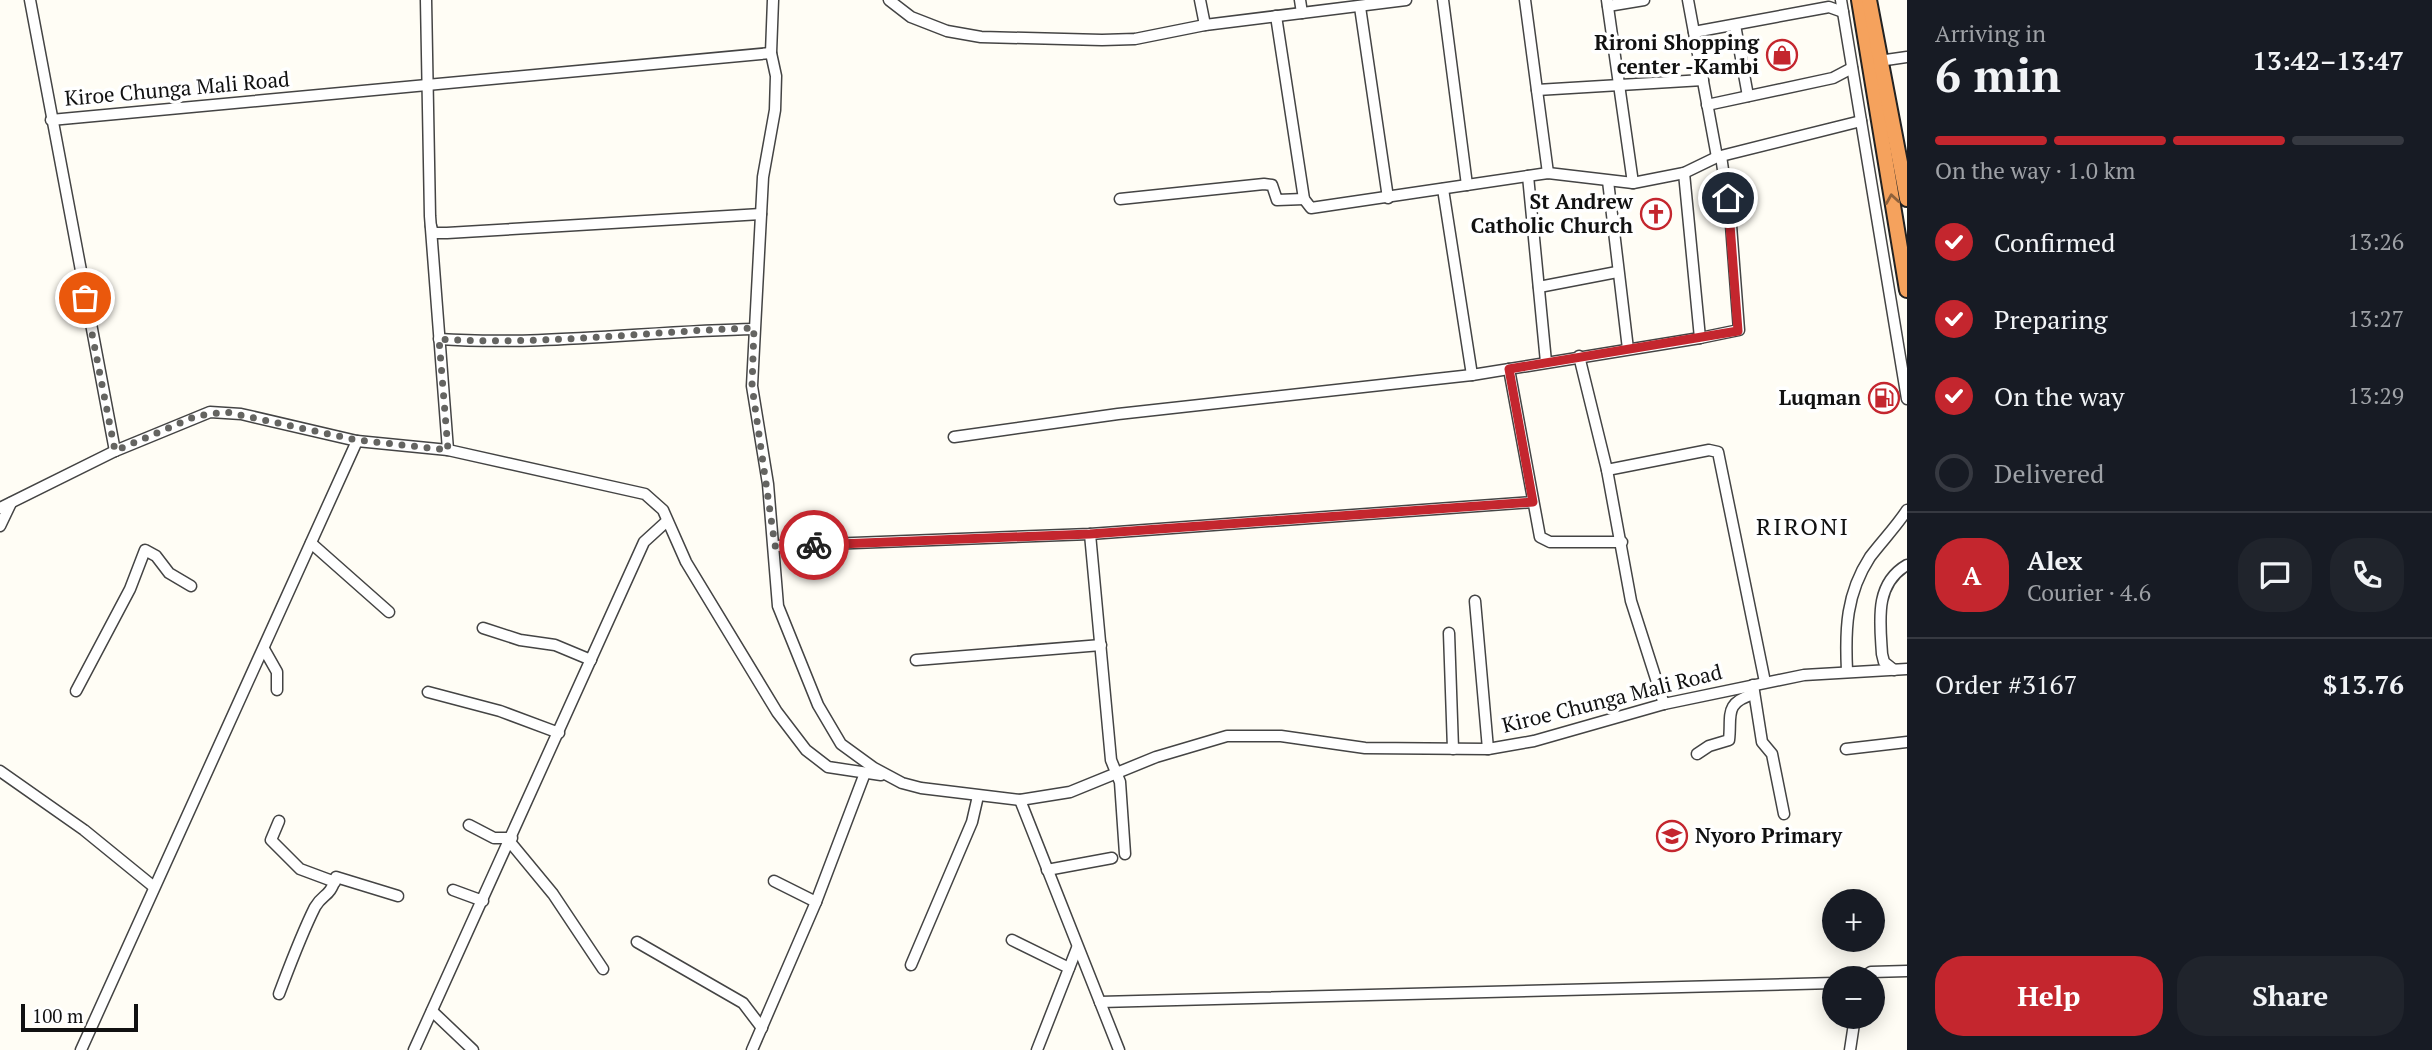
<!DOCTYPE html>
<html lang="en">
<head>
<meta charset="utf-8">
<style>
  body { margin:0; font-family:"PT Serif",serif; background:#20242c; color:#f1f3f6; height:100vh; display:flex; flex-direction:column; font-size:26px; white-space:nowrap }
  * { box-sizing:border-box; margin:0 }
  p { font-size:23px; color:#9ea1a6 }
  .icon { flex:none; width:38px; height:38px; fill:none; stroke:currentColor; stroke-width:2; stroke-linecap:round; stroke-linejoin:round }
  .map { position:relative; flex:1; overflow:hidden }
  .panel { display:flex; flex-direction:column; background:#171b24; width:525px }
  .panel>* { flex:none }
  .fabs { position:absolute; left:1822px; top:889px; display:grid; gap:14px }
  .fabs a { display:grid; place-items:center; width:63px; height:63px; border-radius:50%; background:#171b24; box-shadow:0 4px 18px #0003; font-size:35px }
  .scale { position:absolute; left:21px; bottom:18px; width:117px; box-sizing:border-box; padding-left:7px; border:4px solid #111; border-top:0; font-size:19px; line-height:24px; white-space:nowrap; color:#111; -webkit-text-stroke:5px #fff; paint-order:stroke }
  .pin { position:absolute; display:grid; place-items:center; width:60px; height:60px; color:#fff; margin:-30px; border:4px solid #fff; border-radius:50%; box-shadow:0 2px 7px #0007 }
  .courier { position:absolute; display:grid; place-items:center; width:70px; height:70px; margin:-35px; border:5px solid #c4262e; border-radius:50%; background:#fff; color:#222; box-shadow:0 2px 9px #0007 }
  .headline em { font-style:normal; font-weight:700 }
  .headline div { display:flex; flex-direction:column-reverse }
  .headline { display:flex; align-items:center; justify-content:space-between; height:119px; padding:0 28px }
  h1 { font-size:46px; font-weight:700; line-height:52px }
  .bar { display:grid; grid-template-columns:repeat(4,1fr); gap:10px 7px; align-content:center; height:84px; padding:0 28px }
  .bar i { height:9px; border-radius:5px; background:#363941 }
  .bar .current { background:#c4262e }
  .bar p { grid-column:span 4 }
  .line { display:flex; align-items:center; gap:18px; padding:0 28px; border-top:2px solid #363941 }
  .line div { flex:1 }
  .round { display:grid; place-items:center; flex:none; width:74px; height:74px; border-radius:28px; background:#20242c }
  ol { padding:0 28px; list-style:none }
  li { display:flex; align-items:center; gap:21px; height:77px }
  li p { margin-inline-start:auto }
  li .icon { padding:7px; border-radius:50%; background:#c4262e; color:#fff; stroke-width:4 }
  li:last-child { color:#9ea1a6 }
  li i { width:38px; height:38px; border:4px solid #363941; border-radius:50% }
  .cta { display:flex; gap:14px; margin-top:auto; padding:14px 28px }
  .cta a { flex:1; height:80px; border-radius:28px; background:#c4262e; color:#fff; font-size:28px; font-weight:700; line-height:80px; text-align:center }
  .cta a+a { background:#20242c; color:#f1f3f6 }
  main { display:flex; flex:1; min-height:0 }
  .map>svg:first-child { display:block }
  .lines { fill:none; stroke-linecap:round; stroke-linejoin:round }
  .minor-casing { stroke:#444; stroke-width:13 }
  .highway-casing { stroke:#222; stroke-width:18 }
  .minor { stroke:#fff; stroke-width:10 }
  .highway { stroke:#f5a25d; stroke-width:14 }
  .oneway { stroke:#8e613b }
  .done { stroke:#646461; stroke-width:7; stroke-dasharray:0 12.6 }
  .route { stroke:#c4262e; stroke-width:9 }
  .labels { text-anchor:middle; stroke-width:7; stroke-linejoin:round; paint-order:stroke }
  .poi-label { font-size:21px; font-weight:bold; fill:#111; stroke:#fff; text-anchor:end }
  .street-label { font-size:21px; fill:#111; stroke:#fff }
  .quarter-label { font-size:24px; letter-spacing:2px; fill:#111; stroke:#fff }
</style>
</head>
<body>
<main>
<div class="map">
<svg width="1907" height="1050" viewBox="0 0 1907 1050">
  <rect width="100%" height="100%" fill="#fffdf5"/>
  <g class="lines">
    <g class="minor-casing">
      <g id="minor">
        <polyline points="30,0 115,451"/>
        <polyline points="426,0 430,216 448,450"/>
        <polyline points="773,0 771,53 776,76 775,110 763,177 752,386 768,484 778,606 818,705 841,744 874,768 902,783 921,788 1020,800 1070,792 1156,757 1227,736 1281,736 1365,748 1488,749 1534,741 1664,704 1804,675 1907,669"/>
        <polyline points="889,0 911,17 947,31 981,37 1102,40 1135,39 1205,25 1406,0"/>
        <polyline points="1200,0 1205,25"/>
        <polyline points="1300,0 1302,13"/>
        <polyline points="1443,0 1467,185"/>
        <polyline points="1525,0 1548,173"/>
        <polyline points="1607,0 1633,183"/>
        <polyline points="1688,0 1717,157"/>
        <polyline points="1841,0 1907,399"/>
        <polyline points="1608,6 1644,0"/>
        <polyline points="1360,7 1388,198"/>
        <polyline points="1276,16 1304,199 1311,208 1548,173 1633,183 1684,173 1717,157 1861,121"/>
        <polyline points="1735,25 1748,96"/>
        <polyline points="1694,32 1829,7 1843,12"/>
        <polyline points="1879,61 1907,57"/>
        <polyline points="1537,90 1703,80"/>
        <polyline points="1707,105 1833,78 1852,68"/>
        <polyline points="51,120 771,53"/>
        <polyline points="1528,176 1546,362"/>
        <polyline points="1608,181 1628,349"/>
        <polyline points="1443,189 1472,375 1700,338 1684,173"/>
        <polyline points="1120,199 1264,184 1272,185 1277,200 1304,199"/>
        <polyline points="431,226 433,233 447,233 761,214"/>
        <polyline points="1539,287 1617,272"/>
        <polyline points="1700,338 1739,330 1731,225 1721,156"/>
        <path d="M439,339c105,7 210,-8 315,-10"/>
        <polyline points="1579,356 1607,470 1631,601 1664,704"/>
        <polyline points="1509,369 1540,537 1550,542 1622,542"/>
        <polyline points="954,437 1118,414 1472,375"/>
        <polyline points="1607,470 1709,450 1718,452 1765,682"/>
        <polyline points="0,508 115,451 210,412 241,414 357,441 448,450 645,494 663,510 686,562 777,712 806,750 828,767 881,775"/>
        <polyline points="0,526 11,503"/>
        <polyline points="1090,534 1111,760 1120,782 1125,854"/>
        <polyline points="311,543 389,612"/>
        <polyline points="775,546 1090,534 1533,502"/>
        <polyline points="1475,601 1488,749"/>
        <polyline points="483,628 520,640 555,645 591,660"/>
        <polyline points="1449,633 1453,749"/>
        <polyline points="264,649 277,672 277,690"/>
        <polyline points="916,660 1101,645"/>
        <path d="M1894,670l-10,-8 -2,-8c-2,-32 -8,-70 25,-89"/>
        <path d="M1847,671c-2,-42 -1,-77 23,-114 12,-16 26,-30 37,-47"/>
        <polyline points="1753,685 1762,742 1772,754 1784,814"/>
        <polyline points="76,691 130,589 145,550 156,556 169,573 191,586"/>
        <polyline points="428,692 500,711 559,733"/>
        <polyline points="1846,749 1907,742"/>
        <path d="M1697,754l12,-8 20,-6c3,-24 -6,-37 25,-46"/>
        <polyline points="0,771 84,830 154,887"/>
        <polyline points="1020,800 1119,1050"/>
        <polyline points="279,821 271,840 300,869 335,882"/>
        <polyline points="469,825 494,838 512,838"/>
        <polyline points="510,842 553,894 603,969"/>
        <polyline points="1047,870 1112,858"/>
        <polyline points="774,881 816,902"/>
        <polyline points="453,890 483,901"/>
        <polyline points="1012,940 1069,968"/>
        <polyline points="637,942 743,1003 762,1028"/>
        <polyline points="911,965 972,822 978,796"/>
        <polyline points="1862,978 1871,972 1907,971"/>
        <path d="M279,994c11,-29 22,-59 36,-87 9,-15 14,-8 21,-30l62,19"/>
        <polyline points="1100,1002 1834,983"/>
        <polyline points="432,1011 473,1050"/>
        <polyline points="81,1050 357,441"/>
        <polyline points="414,1050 644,542 667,521"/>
        <polyline points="752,1050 816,902 865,773"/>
        <polyline points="1037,1050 1077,948"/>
        <polyline points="1850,1050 1855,1017"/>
      </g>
    </g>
    <g class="highway-casing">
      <g id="highway">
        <polyline points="1859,0 1907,290"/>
        <polyline points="1869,0 1907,199"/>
      </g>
    </g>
    <use href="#minor" class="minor"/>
    <use href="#highway" class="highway"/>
  </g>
  <defs><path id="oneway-chevron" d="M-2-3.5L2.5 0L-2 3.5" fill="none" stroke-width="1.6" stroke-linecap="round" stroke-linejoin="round" transform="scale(1.75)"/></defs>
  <use class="oneway" href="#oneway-chevron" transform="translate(1892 199) rotate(-99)"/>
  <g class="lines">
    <path class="done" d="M85,298l30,153 81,-35 30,-4 131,28 91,10 -9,-111c105,7 210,-8 315,-11l-2,58 23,160 39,-1"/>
    <polyline class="route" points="814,545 1090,534 1533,502 1509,369 1738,331 1728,198"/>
  </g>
  <defs>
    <g id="shop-ring" transform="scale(1.575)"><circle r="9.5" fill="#fff" stroke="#c4262e" stroke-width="1.5"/><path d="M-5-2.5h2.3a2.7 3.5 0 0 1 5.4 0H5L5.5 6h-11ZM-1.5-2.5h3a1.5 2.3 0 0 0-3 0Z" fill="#c4262e"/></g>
    <g id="church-ring" transform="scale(1.575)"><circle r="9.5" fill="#fff" stroke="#c4262e" stroke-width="1.5"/><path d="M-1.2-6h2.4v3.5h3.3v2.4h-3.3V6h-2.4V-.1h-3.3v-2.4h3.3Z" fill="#c4262e"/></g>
    <g id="fuel-ring" transform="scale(1.575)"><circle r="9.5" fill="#fff" stroke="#c4262e" stroke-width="1.5"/><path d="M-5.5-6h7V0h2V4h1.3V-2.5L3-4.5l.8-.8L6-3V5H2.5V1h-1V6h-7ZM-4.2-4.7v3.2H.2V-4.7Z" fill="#c4262e"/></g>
    <g id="school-ring" transform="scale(1.575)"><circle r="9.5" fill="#fff" stroke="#c4262e" stroke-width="1.5"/><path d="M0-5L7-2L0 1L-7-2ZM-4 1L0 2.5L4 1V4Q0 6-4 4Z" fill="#c4262e"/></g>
  </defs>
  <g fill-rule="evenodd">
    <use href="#shop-ring" x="1782" y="55"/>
    <use href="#church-ring" x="1656" y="214"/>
    <use href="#fuel-ring" x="1884" y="398"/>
    <use href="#school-ring" x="1672" y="836"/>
  </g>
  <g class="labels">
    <g class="poi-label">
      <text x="1759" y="50">Rironi Shopping<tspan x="1759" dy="24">center -Kambi</tspan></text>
      <text x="1633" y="209">St Andrew<tspan x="1633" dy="24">Catholic Church</tspan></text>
      <text x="1861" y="405">Luqman</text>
      <text x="1695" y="843" text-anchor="start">Nyoro Primary</text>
    </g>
    <g class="street-label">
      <text transform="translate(177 89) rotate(-5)" y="7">Kiroe Chunga Mali Road</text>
      <text transform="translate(1612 699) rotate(-14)" y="7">Kiroe Chunga Mali Road</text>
    </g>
    <g class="quarter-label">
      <text x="1803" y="535">RIRONI</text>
    </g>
  </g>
</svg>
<div class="fabs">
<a>+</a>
<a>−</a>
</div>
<div class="scale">100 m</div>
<div class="pin" style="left:85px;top:298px;background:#ea580c"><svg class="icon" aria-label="bag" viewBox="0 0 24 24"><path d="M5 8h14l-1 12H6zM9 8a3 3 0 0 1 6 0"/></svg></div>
<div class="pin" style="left:1728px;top:198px;background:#1f2937"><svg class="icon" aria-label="home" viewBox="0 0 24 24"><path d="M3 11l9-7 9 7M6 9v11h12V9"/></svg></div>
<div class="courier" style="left:814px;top:545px"><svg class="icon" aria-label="bike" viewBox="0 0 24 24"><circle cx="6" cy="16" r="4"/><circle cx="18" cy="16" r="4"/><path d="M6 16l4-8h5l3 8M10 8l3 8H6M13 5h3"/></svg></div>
</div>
<section class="panel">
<div class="headline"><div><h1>6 min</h1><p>Arriving in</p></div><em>13:42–13:47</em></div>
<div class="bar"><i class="current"></i><i class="current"></i><i class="current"></i><i></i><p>On the way · 1.0 km</p></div>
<ol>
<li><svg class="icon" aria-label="check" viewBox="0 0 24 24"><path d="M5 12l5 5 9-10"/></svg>Confirmed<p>13:26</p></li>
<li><svg class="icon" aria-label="check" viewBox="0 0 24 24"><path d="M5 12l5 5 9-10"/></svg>Preparing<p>13:27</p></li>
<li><svg class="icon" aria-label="check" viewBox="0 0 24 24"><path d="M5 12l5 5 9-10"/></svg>On the way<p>13:29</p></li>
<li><i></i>Delivered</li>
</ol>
<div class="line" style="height:126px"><b class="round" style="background:#c4262e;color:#fff">A</b><div><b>Alex</b><p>Courier · 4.6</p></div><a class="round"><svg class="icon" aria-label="chat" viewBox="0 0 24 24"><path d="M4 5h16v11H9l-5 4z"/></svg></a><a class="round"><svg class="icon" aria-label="phone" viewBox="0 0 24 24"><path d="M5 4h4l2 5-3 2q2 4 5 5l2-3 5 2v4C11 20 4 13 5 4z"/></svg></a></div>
<div class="line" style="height:91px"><div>Order #3167</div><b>$13.76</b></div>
<div class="cta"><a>Help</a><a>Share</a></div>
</section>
</main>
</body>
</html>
